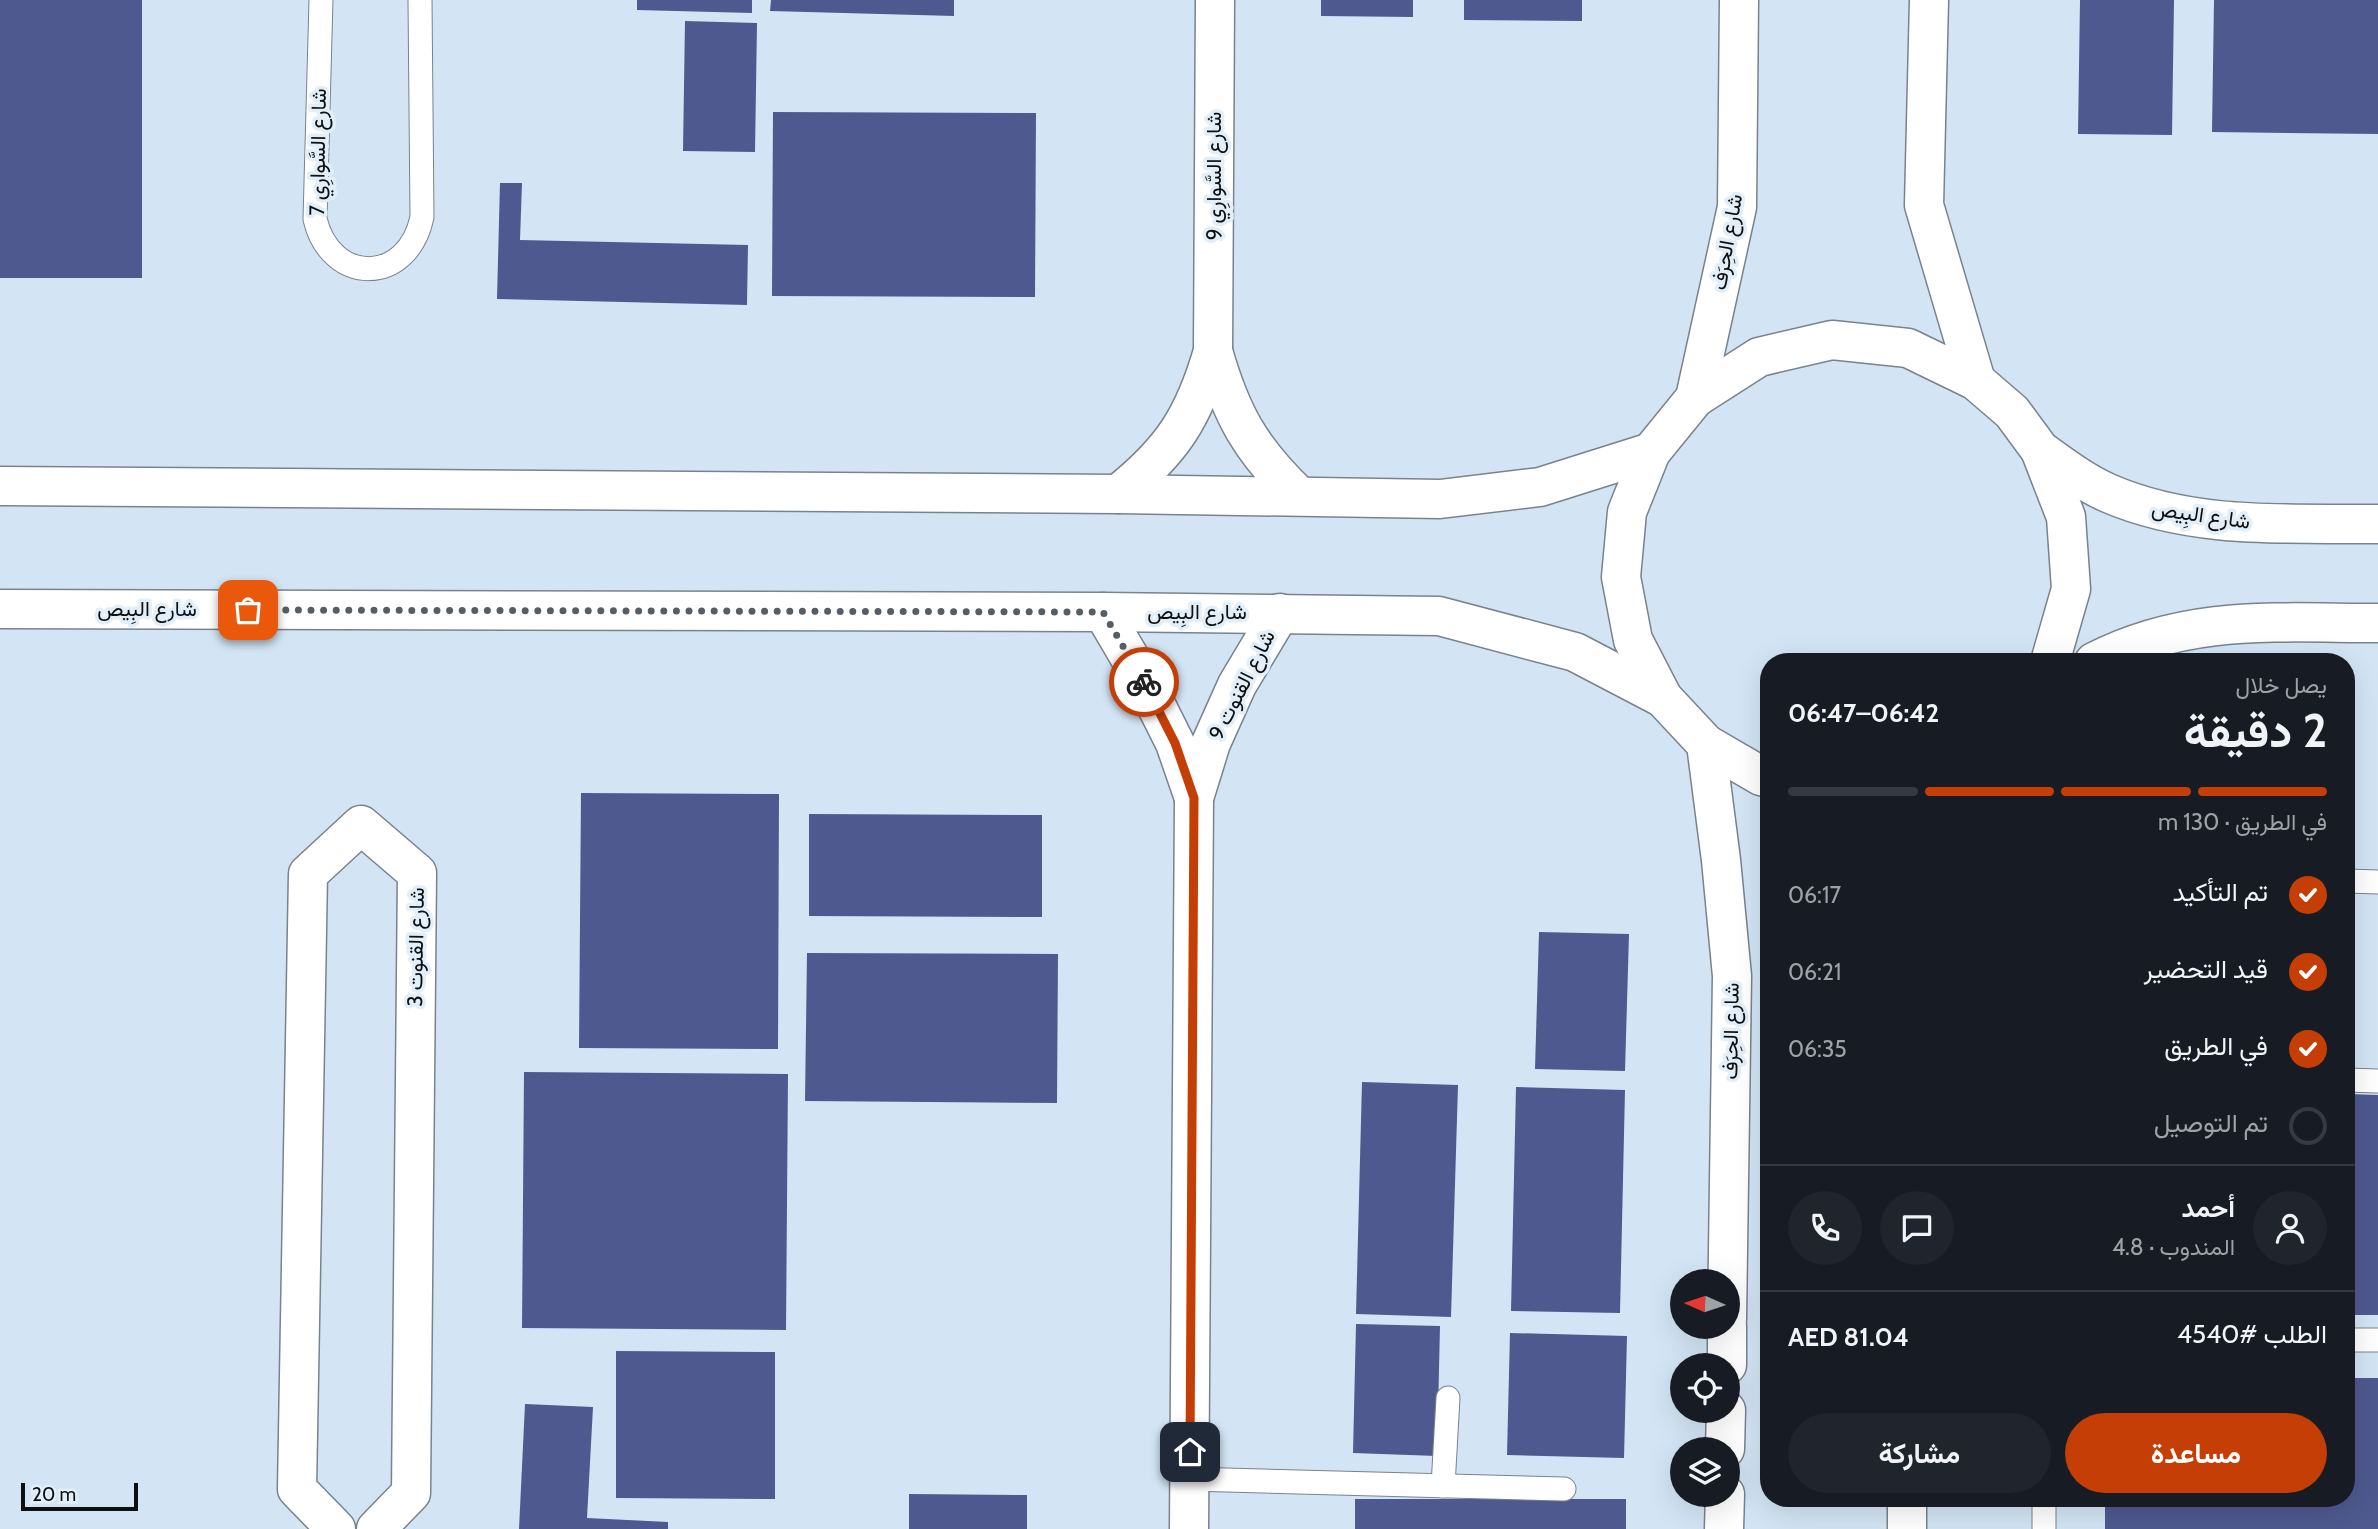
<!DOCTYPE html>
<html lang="ar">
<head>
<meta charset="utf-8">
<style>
  body { margin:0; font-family:Cabin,Vazirmatn,sans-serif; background:#20242c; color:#f1f3f6; direction:rtl; height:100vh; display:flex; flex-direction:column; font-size:26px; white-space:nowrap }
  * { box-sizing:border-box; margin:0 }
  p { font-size:23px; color:#9ea1a6 }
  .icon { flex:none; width:38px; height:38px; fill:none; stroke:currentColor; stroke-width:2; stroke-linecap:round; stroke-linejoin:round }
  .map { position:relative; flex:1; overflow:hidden; direction:ltr }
  .details { position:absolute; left:1760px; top:653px; width:595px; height:854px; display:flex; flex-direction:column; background:#171b24; border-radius:28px; box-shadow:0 7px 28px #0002; direction:rtl }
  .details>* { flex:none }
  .needle { width:46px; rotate:273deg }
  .controls { position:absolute; left:1670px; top:1269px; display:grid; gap:14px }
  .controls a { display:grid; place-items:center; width:70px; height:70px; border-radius:50%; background:#171b24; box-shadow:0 7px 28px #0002; font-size:35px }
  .scale { position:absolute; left:21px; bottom:18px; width:117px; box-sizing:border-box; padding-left:7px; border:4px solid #0c1013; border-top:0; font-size:19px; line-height:24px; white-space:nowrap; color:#0c1013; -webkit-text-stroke:5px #e2eef8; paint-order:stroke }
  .pin { position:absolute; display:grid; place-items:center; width:60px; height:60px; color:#fff; margin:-30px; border-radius:14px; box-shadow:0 4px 10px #0006 }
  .courier { position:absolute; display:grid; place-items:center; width:70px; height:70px; margin:-35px; border:5px solid #c53e06; border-radius:50%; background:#fff; color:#222; box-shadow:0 2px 9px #0007 }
  .overview em { font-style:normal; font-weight:700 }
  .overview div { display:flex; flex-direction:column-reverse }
  .overview { display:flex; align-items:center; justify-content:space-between; height:119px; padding:0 28px }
  h1 { font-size:46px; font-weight:700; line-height:52px }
  .bar { display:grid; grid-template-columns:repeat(4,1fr); gap:10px 7px; align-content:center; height:84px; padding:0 28px }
  .bar i { height:9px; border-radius:5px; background:#363941 }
  .bar .selected { background:#c53e06 }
  .bar p { grid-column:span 4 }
  .line { display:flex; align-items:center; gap:18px; padding:0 28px; border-top:2px solid #363941 }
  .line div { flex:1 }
  .round { display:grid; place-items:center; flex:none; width:74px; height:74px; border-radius:37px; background:#20242c }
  ol { padding:0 28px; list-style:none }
  li { display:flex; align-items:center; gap:21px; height:77px }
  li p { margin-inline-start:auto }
  li .icon { padding:7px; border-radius:50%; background:#c53e06; color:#fff; stroke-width:4 }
  li:last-child { color:#9ea1a6 }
  li i { width:38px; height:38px; border:4px solid #363941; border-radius:50% }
  .primary-button { display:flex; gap:14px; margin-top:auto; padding:14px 28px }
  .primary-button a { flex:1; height:80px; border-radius:42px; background:#c53e06; color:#fff; font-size:28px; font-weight:700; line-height:80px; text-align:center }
  .primary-button a+a { background:#20242c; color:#f1f3f6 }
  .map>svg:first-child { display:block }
  .built { fill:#d3e5f5; fill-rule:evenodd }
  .building { fill:#4e598f }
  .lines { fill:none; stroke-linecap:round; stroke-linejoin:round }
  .lane-casing { stroke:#78838c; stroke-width:25 }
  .street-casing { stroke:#78838c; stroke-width:41 }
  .secondary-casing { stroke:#78838c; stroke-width:41 }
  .lane { stroke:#fff; stroke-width:23 }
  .street { stroke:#fff; stroke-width:38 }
  .secondary { stroke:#fff; stroke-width:38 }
  .done { stroke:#575e63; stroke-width:7; stroke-dasharray:0 12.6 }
  .route { stroke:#c53e06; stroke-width:9 }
  .labels { text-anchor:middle; stroke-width:7; stroke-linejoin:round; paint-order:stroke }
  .street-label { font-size:21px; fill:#0c1013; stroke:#e2eef8 }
</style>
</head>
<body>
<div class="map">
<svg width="2378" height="1529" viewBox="0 0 2378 1529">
  <rect width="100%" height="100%" fill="#e2eef8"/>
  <path class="built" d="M0,0h2378v1529h-2378zM1769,662h578v836h-578zM1682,1281h45v45h-45zM1682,1365h45v45h-45zM1682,1449h45v45h-45z"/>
  <g class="building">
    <rect x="0" y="0" width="142" height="278"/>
    <polygon points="637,0 752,0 752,13 637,10"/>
    <polygon points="771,0 954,0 954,16 770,11"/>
    <polygon points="1321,0 1413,0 1413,17 1321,16"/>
    <polygon points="1464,0 1582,0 1582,21 1464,20"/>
    <polygon points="2080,0 2174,0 2172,135 2078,134"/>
    <polygon points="2214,0 2378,0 2378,134 2212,132"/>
    <polygon points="685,21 757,23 755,152 683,151"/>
    <polygon points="773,112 1036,113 1035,297 772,296"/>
    <polygon points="500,183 522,183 520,240 748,245 747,305 497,299"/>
    <polygon points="581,793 779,794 778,1049 579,1048"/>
    <polygon points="809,814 1042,815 1042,917 809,916"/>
    <polygon points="1539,932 1629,934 1625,1071 1535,1069"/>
    <polygon points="807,953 1058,954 1057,1103 805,1101"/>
    <polygon points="524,1072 788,1074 786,1330 522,1328"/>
    <polygon points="1362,1082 1458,1085 1451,1317 1356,1314"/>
    <polygon points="1516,1087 1625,1090 1620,1313 1511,1311"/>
    <polygon points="2347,1094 2378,1095 2378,1315 2347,1315"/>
    <polygon points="1356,1324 1440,1326 1437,1456 1353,1453"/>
    <polygon points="1510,1333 1627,1336 1624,1458 1507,1455"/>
    <polygon points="616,1351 775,1352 775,1499 616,1498"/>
    <polygon points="2347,1378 2378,1378 2378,1529 2105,1529 2105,1498 2347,1498"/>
    <polygon points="525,1404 593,1407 587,1518 668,1522 668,1529 519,1529"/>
    <polygon points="909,1494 1027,1495 1027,1529 909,1529"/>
    <rect x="1355" y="1499" width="271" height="30"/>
  </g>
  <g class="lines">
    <g class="lane-casing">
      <g id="lane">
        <path d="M321,0l-6,219c16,67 93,66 107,-2l-2,-217"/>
        <polyline points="2347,881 2378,882"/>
        <polyline points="2347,1080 2378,1081"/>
        <polyline points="2347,1340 2378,1340"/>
        <polyline points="1189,1479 1564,1489"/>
        <polyline points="1443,1486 1448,1398"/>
        <polyline points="2044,1498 2044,1529"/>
      </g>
    </g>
    <g class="street-casing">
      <g id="street">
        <path d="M1213,351c18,64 38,99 86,145"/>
        <path d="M1118,494c54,-43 76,-77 95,-143l2,-351"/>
        <polyline points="1103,612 1147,687 1175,743 1194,798"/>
        <polyline points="336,1529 297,1489 308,874 361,825 417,873 411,1493 376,1529"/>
        <polyline points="1189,1529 1194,798 1211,743 1237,685 1280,613"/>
      </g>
    </g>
    <g class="secondary-casing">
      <g id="secondary">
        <polyline points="1929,0 1924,205 1976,381"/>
        <polyline points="1695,398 1737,207 1739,0"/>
        <path d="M2040,450c21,15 43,32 68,43 85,37 179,30 270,31"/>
        <polyline points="0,486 1118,494 1440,499 1540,487 1651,452"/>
        <polyline points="0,609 1103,612 1439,616 1575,652 1663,698"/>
        <path d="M2094,662c94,-48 182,-39 284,-39"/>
        <polyline points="1706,744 1721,860 1732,976 1727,1319"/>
        <polyline points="1769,778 1761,776 1706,744 1663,698 1633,640 1621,577 1627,512 1651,452 1695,398 1759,357 1832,340 1908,348 1976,381 2012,412 2040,450 2066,517 2071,589 2050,662"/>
        <polyline points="1727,1365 1727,1326"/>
        <polyline points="1725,1449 1726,1410"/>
        <polyline points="1724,1529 1725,1494"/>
        <polyline points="1907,1529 1907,1498"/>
      </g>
    </g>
    <use href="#lane" class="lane"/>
    <use href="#street" class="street"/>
    <use href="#secondary" class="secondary"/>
  </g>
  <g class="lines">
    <polyline class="done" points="248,610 1103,612 1144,682"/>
    <polyline class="route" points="1144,682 1175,743 1194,798 1190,1452"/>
  </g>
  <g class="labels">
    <g class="street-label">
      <text transform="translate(318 152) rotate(-89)" y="7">شارع السَّوارِي 7</text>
      <text transform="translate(1214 176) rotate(-90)" y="7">شارع السَّوارِي 9</text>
      <text transform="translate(1727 242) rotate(-80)" y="7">شارع الحِرَف</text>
      <text transform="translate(2201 515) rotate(8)" y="7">شارع البِيص</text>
      <text x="147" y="616">شارع البِيص</text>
      <text x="1197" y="619">شارع البِيص</text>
      <text transform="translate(1242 685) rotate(-63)" y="7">شارع القنوت 9</text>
      <text transform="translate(416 947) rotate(-89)" y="7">شارع القنوت 3</text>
      <text transform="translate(1731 1031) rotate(-89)" y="7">شارع الحِرَف</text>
    </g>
  </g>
</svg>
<div class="controls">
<a><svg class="needle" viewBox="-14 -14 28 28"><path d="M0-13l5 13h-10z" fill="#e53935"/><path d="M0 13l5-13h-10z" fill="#9ea1a6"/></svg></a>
<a><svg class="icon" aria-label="locate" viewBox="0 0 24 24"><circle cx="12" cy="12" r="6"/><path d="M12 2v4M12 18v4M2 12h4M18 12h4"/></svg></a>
<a><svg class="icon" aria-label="layers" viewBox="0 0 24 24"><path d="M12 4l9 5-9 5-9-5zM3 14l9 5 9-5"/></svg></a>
</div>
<div class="scale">20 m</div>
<div class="pin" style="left:248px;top:610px;background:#ea580c"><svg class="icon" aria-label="bag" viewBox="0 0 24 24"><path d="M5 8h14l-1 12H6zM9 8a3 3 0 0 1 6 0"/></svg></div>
<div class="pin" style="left:1190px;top:1452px;background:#1f2937"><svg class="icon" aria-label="home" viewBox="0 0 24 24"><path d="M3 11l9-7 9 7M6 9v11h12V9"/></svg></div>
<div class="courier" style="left:1144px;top:682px"><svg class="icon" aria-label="bike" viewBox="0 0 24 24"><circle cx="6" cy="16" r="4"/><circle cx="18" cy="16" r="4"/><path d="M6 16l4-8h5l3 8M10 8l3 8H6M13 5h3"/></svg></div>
<section class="details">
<div class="overview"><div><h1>2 دقيقة</h1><p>يصل خلال</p></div><em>06:42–06:47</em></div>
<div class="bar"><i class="selected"></i><i class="selected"></i><i class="selected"></i><i></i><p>في الطريق · 130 m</p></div>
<ol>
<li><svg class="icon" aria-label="check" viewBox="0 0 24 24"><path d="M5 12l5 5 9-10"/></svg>تم التأكيد<p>06:17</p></li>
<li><svg class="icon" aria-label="check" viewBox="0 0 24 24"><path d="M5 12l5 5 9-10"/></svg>قيد التحضير<p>06:21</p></li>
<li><svg class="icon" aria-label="check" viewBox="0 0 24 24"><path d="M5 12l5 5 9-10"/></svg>في الطريق<p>06:35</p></li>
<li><i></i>تم التوصيل</li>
</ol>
<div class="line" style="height:126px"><a class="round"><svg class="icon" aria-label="person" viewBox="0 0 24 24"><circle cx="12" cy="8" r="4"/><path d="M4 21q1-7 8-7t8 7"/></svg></a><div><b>أحمد</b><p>المندوب · 4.8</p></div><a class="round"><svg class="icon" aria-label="chat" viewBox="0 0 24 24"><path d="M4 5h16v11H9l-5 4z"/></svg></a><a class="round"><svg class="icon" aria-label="phone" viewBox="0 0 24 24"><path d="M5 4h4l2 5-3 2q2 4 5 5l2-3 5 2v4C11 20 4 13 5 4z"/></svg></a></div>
<div class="line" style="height:91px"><div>الطلب #4540</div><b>AED 81.04</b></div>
<div class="primary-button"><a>مساعدة</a><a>مشاركة</a></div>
</section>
</div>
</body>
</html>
